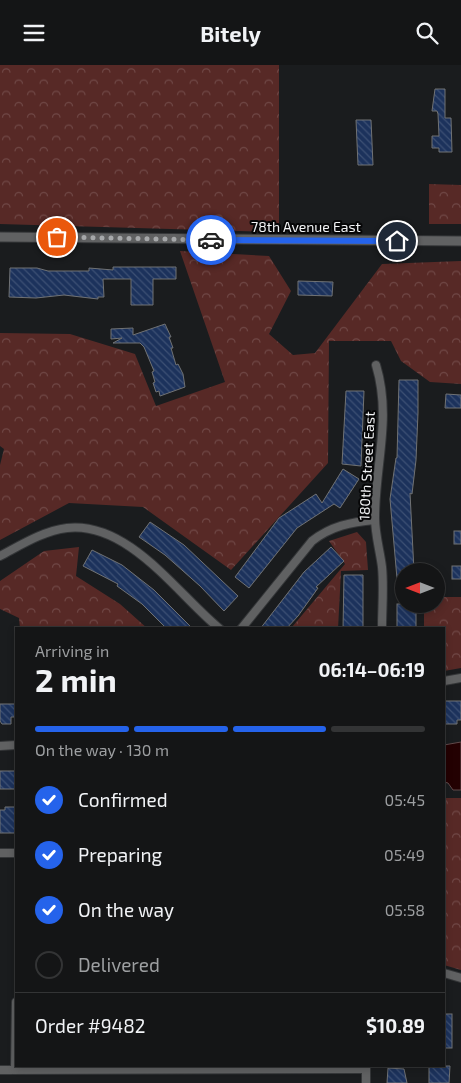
<!DOCTYPE html>
<html lang="en">
<head>
<meta charset="utf-8">
<style>
  body { margin:0; font-family:"Exo 2",sans-serif; background:#212223; color:#f1f3f6; height:100vh; display:flex; flex-direction:column; font-size:19px; white-space:nowrap }
  * { box-sizing:border-box; margin:0 }
  p { font-size:16px; color:#9d9fa1 }
  .icon { flex:none; width:28px; height:28px; fill:none; stroke:currentColor; stroke-width:2; stroke-linecap:round; stroke-linejoin:round }
  .map { position:relative; flex:1; overflow:hidden }
  .panel { position:absolute; left:15px; top:562px; width:430px; height:440px; display:flex; flex-direction:column; background:#141516; border-radius:0px; box-shadow:0 2px 8px #0003,0 0 0 1px #333435 }
  .panel>* { flex:none }
  .needle { width:32px; rotate:270deg }
  .buttons { position:absolute; left:395px; top:498px; display:grid; gap:10px }
  .buttons a { display:grid; place-items:center; width:50px; height:50px; border-radius:50%; background:#141516; box-shadow:0 2px 8px #0003,0 0 0 1px #333435; font-size:25px }
  .pin { position:absolute; display:grid; place-items:center; width:42px; height:42px; color:#fff; margin:-21px; border:2px solid #fff; border-radius:50%; box-shadow:0 1px 5px #0007 }
  .courier { position:absolute; display:grid; place-items:center; width:50px; height:50px; margin:-25px; border:4px solid #2563eb; border-radius:50%; background:#fff; color:#222; box-shadow:0 1px 6px #0007 }
  .overview em { font-style:normal; font-weight:700 }
  .overview div { display:flex; flex-direction:column-reverse }
  .overview { display:flex; align-items:center; justify-content:space-between; height:85px; padding:0 20px }
  h1 { font-size:32px; font-weight:700; line-height:38px }
  .bar { display:grid; grid-template-columns:repeat(4,1fr); gap:8px 5px; align-content:center; height:60px; padding:0 20px }
  .bar i { height:6px; border-radius:4px; background:#333435 }
  .bar .active { background:#2563eb }
  .bar p { grid-column:span 4 }
  .line { display:flex; align-items:center; gap:12px; padding:0 20px; border-top:1px solid #333435 }
  .line div { flex:1 }
  ol { padding:0 20px; list-style:none }
  li { display:flex; align-items:center; gap:15px; height:55px }
  li p { margin-inline-start:auto }
  li .icon { padding:5px; border-radius:50%; background:#2563eb; color:#fff; stroke-width:4 }
  li:last-child { color:#9d9fa1 }
  li i { width:28px; height:28px; border:2px solid #333435; border-radius:50% }
  header { display:flex; justify-content:space-between; align-items:center; height:65px; padding:0 20px; background:#141516; font-size:22px; font-weight:700 }
  .map>svg:first-child { display:block }
  .forest { fill:url(#forest-crowns) }
  .water { fill:#230102; stroke:#614a4b }
  .building { fill:url(#building-back-hatch); stroke:#707274 }
  .lines { fill:none; stroke-linecap:round; stroke-linejoin:round }
  .minor-casing { stroke:#343638; stroke-width:10 }
  .tertiary-casing { stroke:#343638; stroke-width:11 }
  .minor { stroke:#606162; stroke-width:8 }
  .tertiary { stroke:#606162; stroke-width:9 }
  .done { stroke:#a6a8aa; stroke-width:5; stroke-dasharray:0 9 }
  .route { stroke:#2563eb; stroke-width:6 }
  .labels { text-anchor:middle; stroke-width:4; stroke-linejoin:round; paint-order:stroke }
  .street-label { font-size:14px; fill:#f2f3f5; stroke:#060607 }
</style>
</head>
<body>
<header><svg class="icon" aria-label="menu" viewBox="0 0 24 24"><path d="M4 6h16M4 12h16M4 18h16"/></svg>Bitely<svg class="icon" aria-label="search" viewBox="0 0 24 24"><circle cx="10" cy="10" r="6"/><path d="M15 15l6 6"/></svg></header>
<div class="map">
<svg width="461" height="1018" viewBox="0 0 461 1018">
  <defs>
    <pattern id="forest-crowns" width="20" height="18" patternUnits="userSpaceOnUse" patternTransform="scale(1.25)"><rect width="20" height="18" fill="#572926"/><path d="M2 6a3 3 0 1 1 6 0M12 15a3 3 0 1 1 6 0" fill="none" stroke="#704846"/></pattern>
    <pattern id="building-back-hatch" width="6" height="6" patternUnits="userSpaceOnUse" patternTransform="scale(1.25)"><rect width="6" height="6" fill="#1c325c"/><path d="M-1 5l2 2M0 0l6 6M5-1l2 2" fill="none" stroke="#3d5074"/></pattern>
  </defs>
  <rect width="100%" height="100%" fill="#1a1c1e"/>
  <g class="forest">
    <polygon points="0,0 279,0 279,163 272,167 0,159"/>
    <polygon points="429,119 461,120 461,159 429,159"/>
    <polygon points="180,186 269,191 291,226 269,269 293,290 315,288 382,199 461,196 461,319 430,317 401,296 391,276 329,276 328,398 231,505 143,442 69,438 0,475 0,400 4,384 0,381 0,268 70,269 135,289 156,341 225,317"/>
    <polygon points="357,467 366,477 368,505 341,506 338,564 292,562 345,499 329,476"/>
    <polygon points="79,482 76,511 120,539 148,564 20,564 19,553 0,544 0,516 44,486"/>
    <polygon points="436,532 461,532 461,603 444,606 444,564 424,564 424,539 436,539"/>
    <polygon points="444,733 461,733 461,905 444,900"/>
  </g>
  <polygon class="water" points="461,677 461,725 453,725 448,718 444,717 444,680"/>
  <g class="building">
    <polygon points="435,24 445,24 445,53 451,53 452,87 439,87 439,83 432,83 432,71 439,71 438,49 437,46 432,46"/>
    <polygon points="356,55 371,55 373,100 358,100"/>
    <polygon points="113,202 176,202 176,214 153,214 153,240 131,240 131,214 103,214 104,232 98,232 98,234 64,230 36,233 9,232 10,203 37,203 48,206 89,206 89,203 113,205"/>
    <polygon points="298,216 333,217 332,231 298,230"/>
    <polygon points="165,259 171,272 169,272 173,283 171,283 176,300 178,299 183,309 185,322 160,331 159,326 156,327 153,318 155,317 152,307 154,306 144,282 140,278 113,278 122,273 111,274 111,264 133,263 133,270"/>
    <polygon points="399,315 418,315 418,348 416,395 412,429 410,428 414,506 404,506 404,525 398,525 390,434 396,393 397,393"/>
    <polygon points="346,326 364,326 361,401 342,399"/>
    <polygon points="446,329 461,330 461,343 445,343"/>
    <polygon points="343,404 359,414 340,443 334,439 297,463 249,523 235,512 279,453 316,429 322,438"/>
    <polygon points="150,457 184,480 238,531 224,546 200,521 165,490 139,472"/>
    <rect x="454" y="466" width="7" height="13"/>
    <polygon points="331,482 344,496 316,522 318,523 298,551 286,564 260,564 304,507"/>
    <polygon points="92,485 122,500 154,525 193,564 167,564 142,539 117,521 118,519 83,501"/>
    <rect x="452" y="501" width="9" height="13"/>
    <polygon points="344,510 363,510 363,564 343,564"/>
    <rect x="397" y="539" width="19" height="25"/>
    <polygon points="445,636 461,636 461,655 457,655 457,659 445,659"/>
    <polygon points="0,639 16,639 16,652 11,652 11,659 2,659 0,656"/>
    <rect x="0" y="706" width="16" height="18"/>
    <polygon points="5,742 16,742 16,768 0,768 0,745 5,745"/>
    <rect x="444" y="949" width="8" height="34"/>
    <polygon points="429,1001 450,1001 449,1018 429,1018"/>
    <polygon points="388,1003 404,1004 407,1018 387,1018"/>
  </g>
  <g class="lines">
    <g class="minor-casing">
      <g id="minor">
        <path d="M376,300c16,53 -1,99 -1,153 0,16 5,33 7,49 2,20 0,41 0,62"/>
        <path d="M0,491c21,-11 43,-25 67,-28 62,-7 111,67 153,101"/>
        <path d="M241,564l71,-88c19,-15 39,-19 63,-21"/>
        <polyline points="444,616 461,613"/>
        <polyline points="0,681 16,680"/>
        <polyline points="0,788 16,788"/>
        <polyline points="444,908 461,913"/>
        <polyline points="0,1005 366,1004"/>
        <polyline points="15,1005 16,937"/>
        <polyline points="366,1018 366,1001"/>
      </g>
    </g>
    <g class="tertiary-casing">
      <polyline id="tertiary" points="0,172 461,176"/>
    </g>
    <use href="#minor" class="minor"/>
    <use href="#tertiary" class="tertiary"/>
  </g>
  <g class="lines">
    <polyline class="done" points="57,172 211,175"/>
    <polyline class="route" points="211,175 397,176"/>
  </g>
  <g class="labels">
    <g class="street-label">
      <text x="306" y="167">78th Avenue East</text>
      <text transform="translate(367 401) rotate(-87)" y="5">180th Street East</text>
    </g>
  </g>
</svg>
<div class="buttons">
<a><svg class="needle" viewBox="-14 -14 28 28"><path d="M0-13l5 13h-10z" fill="#e53935"/><path d="M0 13l5-13h-10z" fill="#9d9fa1"/></svg></a>
</div>
<div class="pin" style="left:57px;top:172px;background:#ea580c"><svg class="icon" aria-label="bag" viewBox="0 0 24 24"><path d="M5 8h14l-1 12H6zM9 8a3 3 0 0 1 6 0"/></svg></div>
<div class="pin" style="left:397px;top:176px;background:#1f2937"><svg class="icon" aria-label="home" viewBox="0 0 24 24"><path d="M3 11l9-7 9 7M6 9v11h12V9"/></svg></div>
<div class="courier" style="left:211px;top:175px"><svg class="icon" aria-label="car" viewBox="0 0 24 24"><path d="M5 17H2v-5l4-1 3-4h7l3 4 3 1v5h-3M9 17h6M6 11h13"/><circle cx="7" cy="17" r="2"/><circle cx="17" cy="17" r="2"/></svg></div>
<section class="panel">
<div class="overview"><div><h1>2 min</h1><p>Arriving in</p></div><em>06:14–06:19</em></div>
<div class="bar"><i class="active"></i><i class="active"></i><i class="active"></i><i></i><p>On the way · 130 m</p></div>
<ol>
<li><svg class="icon" aria-label="check" viewBox="0 0 24 24"><path d="M5 12l5 5 9-10"/></svg>Confirmed<p>05:45</p></li>
<li><svg class="icon" aria-label="check" viewBox="0 0 24 24"><path d="M5 12l5 5 9-10"/></svg>Preparing<p>05:49</p></li>
<li><svg class="icon" aria-label="check" viewBox="0 0 24 24"><path d="M5 12l5 5 9-10"/></svg>On the way<p>05:58</p></li>
<li><i></i>Delivered</li>
</ol>
<div class="line" style="height:65px"><div>Order #9482</div><b>$10.89</b></div>
</section>
</div>
</body>
</html>
